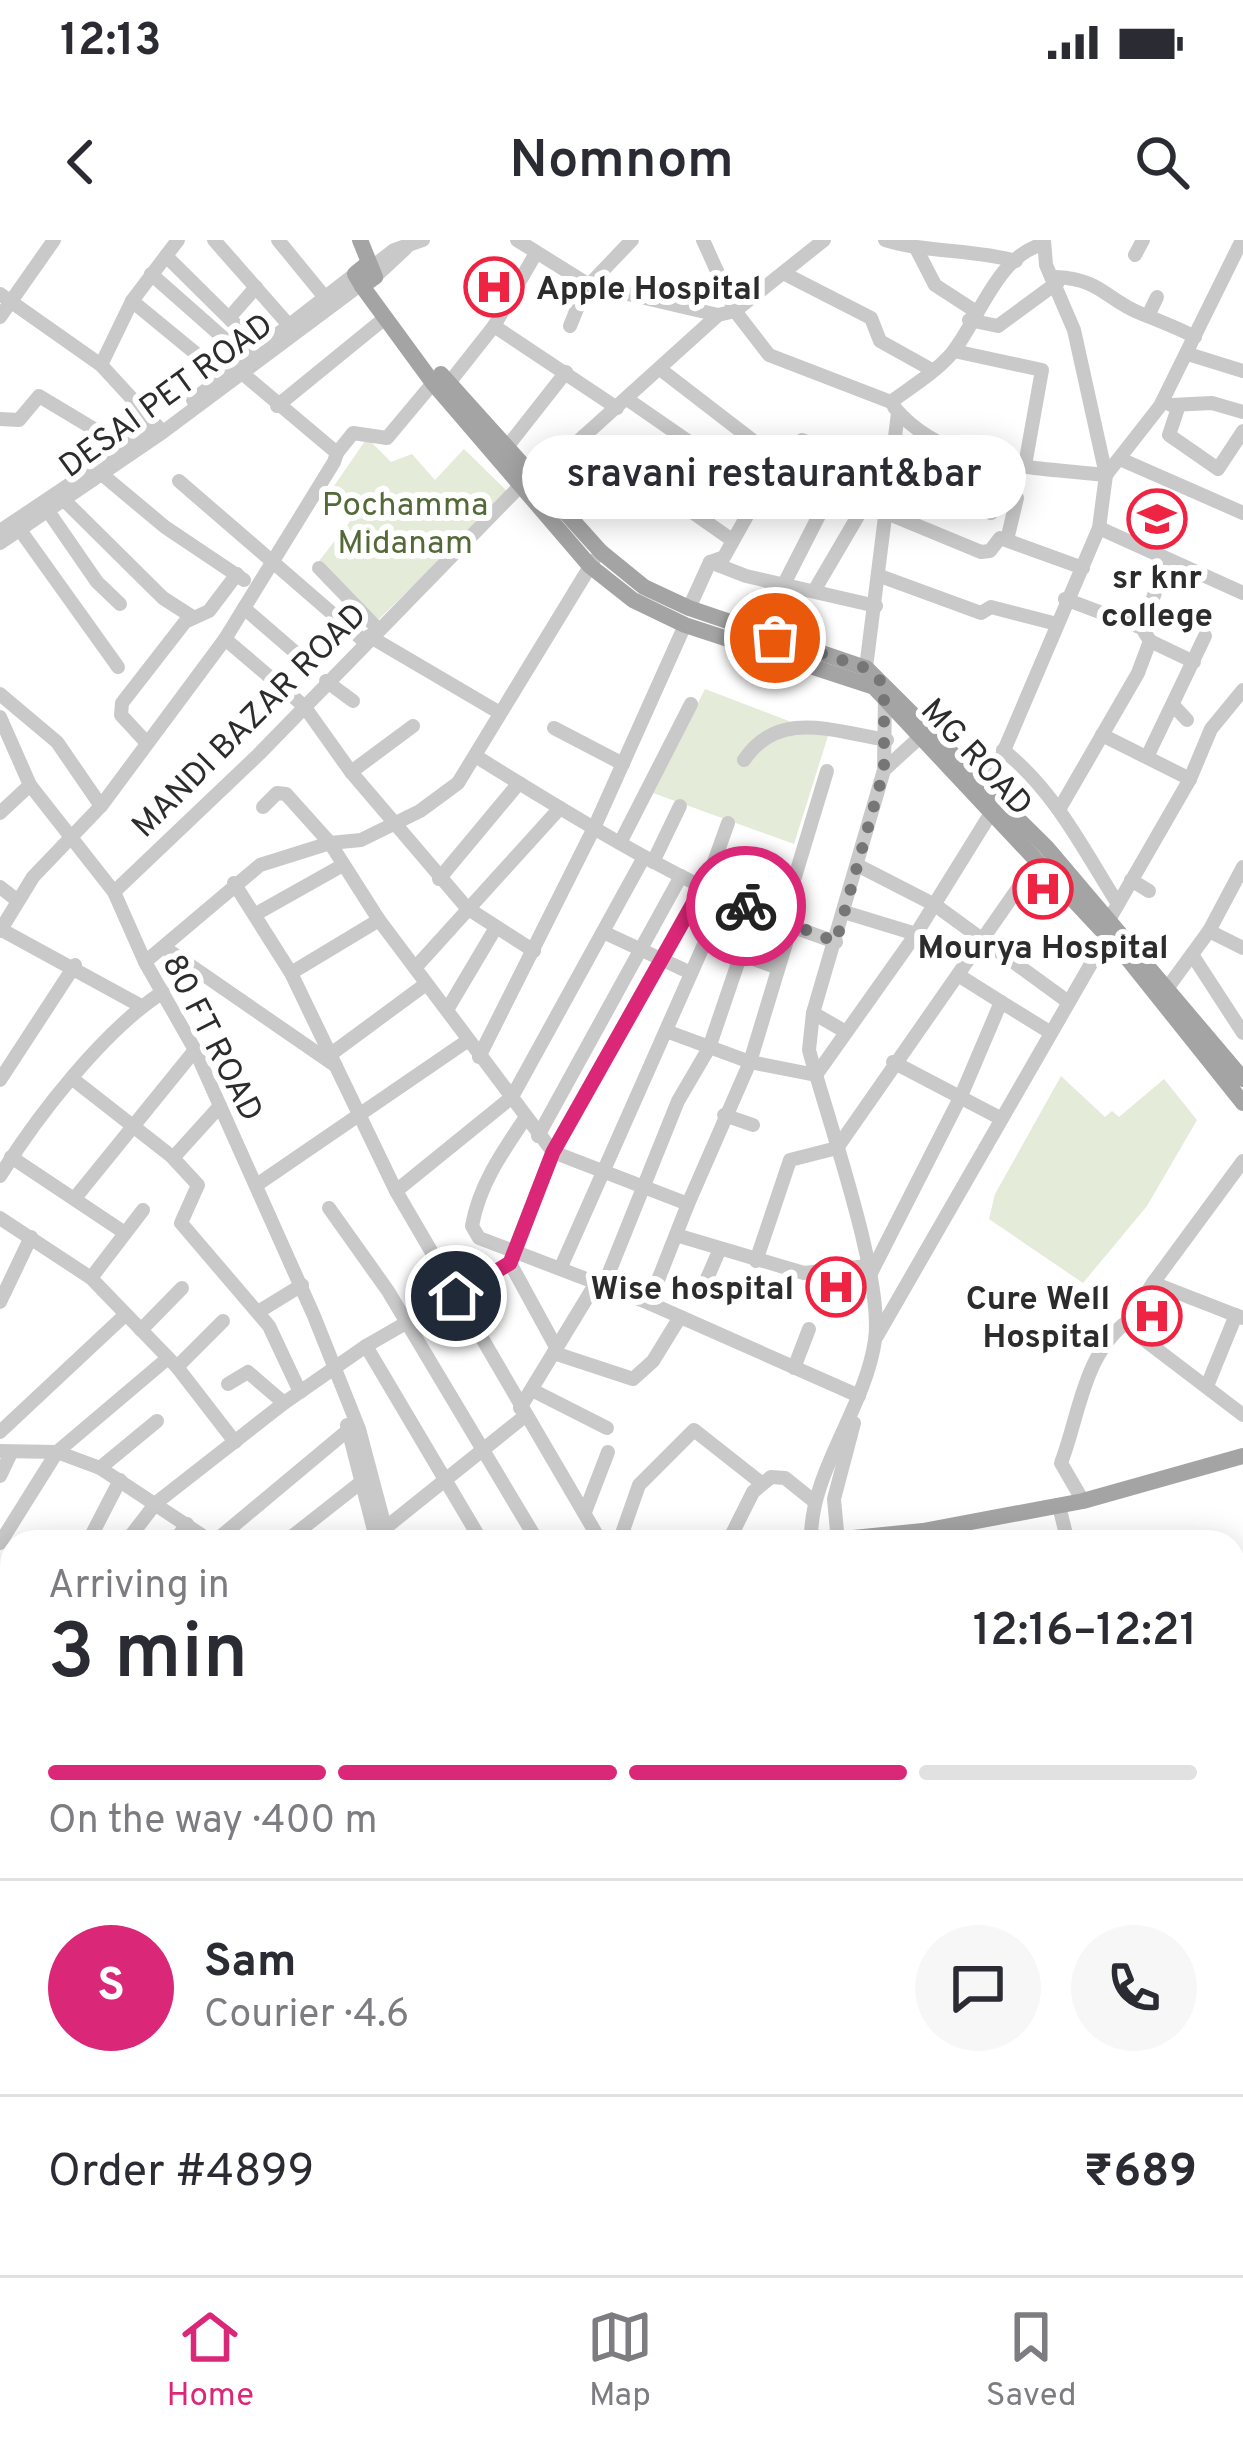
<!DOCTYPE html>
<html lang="en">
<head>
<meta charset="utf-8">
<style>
  body { margin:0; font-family:Overpass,sans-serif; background:#f7f7f7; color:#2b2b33; height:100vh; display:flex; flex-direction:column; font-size:45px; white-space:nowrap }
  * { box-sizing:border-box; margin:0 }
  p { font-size:39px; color:#7c7c81 }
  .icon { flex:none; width:66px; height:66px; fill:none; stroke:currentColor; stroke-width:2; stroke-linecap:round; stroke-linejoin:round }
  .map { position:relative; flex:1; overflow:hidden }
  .side { position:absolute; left:0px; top:1290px; width:1245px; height:747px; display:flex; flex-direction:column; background:#fff; border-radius:36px 36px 0 0; box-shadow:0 6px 30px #0003 }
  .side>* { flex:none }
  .pin { position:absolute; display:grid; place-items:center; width:102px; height:102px; color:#fff; margin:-51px; border:6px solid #fff; border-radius:50%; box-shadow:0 3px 12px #0007 }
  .courier { position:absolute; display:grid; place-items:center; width:120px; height:120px; margin:-60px; border:9px solid #db2777; border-radius:50%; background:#fff; color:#222; box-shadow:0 3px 15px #0007 }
  .bubble { position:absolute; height:84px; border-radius:42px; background:#fff; box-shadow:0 6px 30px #0003; font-size:39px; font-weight:600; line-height:84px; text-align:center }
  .summary em { font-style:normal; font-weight:600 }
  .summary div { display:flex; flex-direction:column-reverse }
  .summary { display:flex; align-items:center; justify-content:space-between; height:204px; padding:0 48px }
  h1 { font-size:78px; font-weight:600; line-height:90px }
  .bar { display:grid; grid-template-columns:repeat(4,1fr); gap:18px 12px; align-content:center; height:144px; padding:0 48px }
  .bar i { height:15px; border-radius:9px; background:#e1e1e2 }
  .bar .active { background:#db2777 }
  .bar p { grid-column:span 4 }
  .line { display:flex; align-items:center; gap:30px; padding:0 48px; border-top:3px solid #e1e1e2 }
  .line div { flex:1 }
  .round { display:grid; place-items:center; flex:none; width:126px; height:126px; border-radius:63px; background:#f7f7f7 }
  .status { display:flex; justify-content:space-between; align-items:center; height:84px; padding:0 60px; background:#fff; direction:ltr }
  .status svg { height:33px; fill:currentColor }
  header { display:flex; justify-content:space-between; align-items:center; height:156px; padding:0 48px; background:#fff; font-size:54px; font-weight:600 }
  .tabs { display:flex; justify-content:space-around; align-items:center; height:168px; border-top:3px solid #e1e1e2; background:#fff; font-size:33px; color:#7c7c81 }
  .tabs a { display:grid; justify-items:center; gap:6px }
  .tabs .active { color:#db2777 }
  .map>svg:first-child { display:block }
  .green { fill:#e4ebd8 }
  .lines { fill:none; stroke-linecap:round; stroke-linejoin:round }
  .minor { stroke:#c9c9c9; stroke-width:14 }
  .major { stroke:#a4a4a4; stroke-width:16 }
  .done { stroke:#767676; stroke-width:12; stroke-dasharray:0 21.6 }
  .route { stroke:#db2777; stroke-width:15 }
  .labels { text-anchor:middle; stroke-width:12; stroke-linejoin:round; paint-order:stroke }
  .poi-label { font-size:33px; font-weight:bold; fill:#2c2c2c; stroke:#fff }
  .street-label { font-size:33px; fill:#2c2c2c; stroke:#fff }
  .park-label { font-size:33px; fill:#536938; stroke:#fff }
</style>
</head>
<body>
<div class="status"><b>12:13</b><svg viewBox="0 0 49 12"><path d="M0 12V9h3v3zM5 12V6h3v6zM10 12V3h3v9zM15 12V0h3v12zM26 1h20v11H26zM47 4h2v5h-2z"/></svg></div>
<header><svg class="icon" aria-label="back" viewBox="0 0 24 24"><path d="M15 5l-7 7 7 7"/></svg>Nomnom<svg class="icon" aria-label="search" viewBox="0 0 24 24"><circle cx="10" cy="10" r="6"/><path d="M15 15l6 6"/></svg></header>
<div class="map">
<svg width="1243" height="2035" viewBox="0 0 1243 2035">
  <rect width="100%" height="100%" fill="#fff"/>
  <g class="green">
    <polygon points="367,198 391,222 412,214 435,240 464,209 509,253 374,384 319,321 355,275 332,249"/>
    <polygon points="705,449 828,496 794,604 653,553"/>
    <polygon points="1061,836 1105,877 1112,871 1119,877 1164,839 1197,880 1147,966 1083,1043 989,979 995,954"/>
  </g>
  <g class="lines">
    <g class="minor">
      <polyline points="214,0 287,83"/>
      <polyline points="278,0 323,55"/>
      <polyline points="517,0 589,45 632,0"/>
      <path d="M703,0l32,71 34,44 122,47c20,-15 45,-30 61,-49 27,-33 45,-98 92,-109"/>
      <path d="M885,0c43,13 87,9 131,21"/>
      <polyline points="1044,0 1046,25 1074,90 1106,235"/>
      <polyline points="917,10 935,45 975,71"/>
      <polyline points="1135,15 1143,0"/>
      <polyline points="166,16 258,107 229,78 256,47"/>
      <polyline points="371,28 394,10 423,0"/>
      <polyline points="783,33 871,78 880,101 932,130"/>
      <polyline points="151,34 245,117"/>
      <polyline points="375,37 406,8"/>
      <path d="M1056,37c46,2 51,24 86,37 18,7 36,14 53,23"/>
      <polyline points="589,45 718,75"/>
      <polyline points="0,54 101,125 159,188"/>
      <polyline points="132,61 222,135"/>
      <polyline points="1148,76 1157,57"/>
      <polyline points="0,77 54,0"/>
      <polyline points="969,80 998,86 1058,42"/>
      <polyline points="494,86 536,13"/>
      <polyline points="570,86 587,44"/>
      <polyline points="954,111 1042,130 1025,225"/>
      <polyline points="1188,114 1243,131"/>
      <polyline points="101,125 132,61 178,0"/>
      <polyline points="660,129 778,220 865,264 814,351"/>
      <polyline points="449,143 494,86 617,168"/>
      <polyline points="627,159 760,251"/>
      <polyline points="193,160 355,34"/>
      <polyline points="1171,165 1212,163 1243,172"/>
      <polyline points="1179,165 1169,195 1218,229 1243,191"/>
      <polyline points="277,166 385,78"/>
      <path d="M894,167c50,61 140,60 212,68"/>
      <polyline points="0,179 19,180 39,156 94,189 114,213"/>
      <polyline points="584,196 732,300"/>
      <polyline points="507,207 566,132"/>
      <polyline points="337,213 353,193 387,198 433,143"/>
      <polyline points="1120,219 1243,273"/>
      <polyline points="789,228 802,200 890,233"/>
      <polyline points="98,231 165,287 244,340"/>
      <polyline points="532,234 563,215 718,75 735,71 824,0"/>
      <polyline points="179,241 364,401"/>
      <polyline points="64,260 163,358 191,376"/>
      <polyline points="865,264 981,312 990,311 1000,298 1083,328"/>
      <polyline points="48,271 97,342 120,364"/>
      <polyline points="991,273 994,221"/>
      <polyline points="1099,288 1243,353"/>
      <polyline points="20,290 118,427"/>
      <polyline points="0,291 155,187"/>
      <polyline points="1007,300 1017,258"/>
      <polyline points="0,303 163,192 360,45"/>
      <polyline points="710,322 746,336 876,366"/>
      <polyline points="319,328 377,388"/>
      <polyline points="880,336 981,373 991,367 1057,384"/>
      <polyline points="784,344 833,248"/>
      <polyline points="244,368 296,413"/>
      <polyline points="689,368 710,322 724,317 778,220"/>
      <polyline points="1142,388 1167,320"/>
      <polyline points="369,396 500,473"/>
      <polyline points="225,399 304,466 351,532 467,668 534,711"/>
      <polyline points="1150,401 1194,422"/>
      <polyline points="866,428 898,173"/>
      <polyline points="326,441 353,461"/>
      <polyline points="0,454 57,502 101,566"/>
      <polyline points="1173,465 1187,480"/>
      <polyline points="0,477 30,545 114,652 145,722 195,810 314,1076 359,1189 389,1302"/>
      <polyline points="554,488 623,524"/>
      <polyline points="1102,495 1190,539"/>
      <polyline points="145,501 121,475 122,463 185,382 209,371 237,334"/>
      <path d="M1003,510c52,41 80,99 115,154"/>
      <path d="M477,517c114,71 230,143 359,185"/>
      <polyline points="1147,517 1205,396"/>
      <path d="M744,520c35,-52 90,-28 143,-20"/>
      <polyline points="884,530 920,497"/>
      <polyline points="351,532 413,486"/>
      <polyline points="988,548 1099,288 1106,235 1160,166 1242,0"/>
      <polyline points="263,567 277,553 286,554 330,603 379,680 553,912 688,964 649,1063"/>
      <polyline points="1060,568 1138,433 1150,401 1142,388 1065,359"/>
      <polyline points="0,573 30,545"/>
      <polyline points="620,603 691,464"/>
      <polyline points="653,622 680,566"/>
      <polyline points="857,625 935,665 1067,761"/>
      <polyline points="439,639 519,543"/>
      <polyline points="1131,640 1149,651"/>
      <polyline points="234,643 291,733 396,951 601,1302"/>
      <polyline points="0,647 18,661"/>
      <polyline points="705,647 728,583"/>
      <polyline points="114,652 259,514 522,244"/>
      <polyline points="844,672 916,694"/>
      <polyline points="256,674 343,625"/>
      <polyline points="781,683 827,531"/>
      <polyline points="0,689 141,766"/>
      <polyline points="0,691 33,637 101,566 225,399 334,222 337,213 242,133"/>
      <polyline points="1209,691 1243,708"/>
      <polyline points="603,692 691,733"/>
      <polyline points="706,701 778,728"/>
      <polyline points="165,708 336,826"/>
      <polyline points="1193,716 1243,793"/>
      <polyline points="145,722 260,625 330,603 361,600 420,571 458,543 594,320"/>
      <polyline points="415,728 560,568"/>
      <polyline points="291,733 379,680"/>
      <polyline points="1163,754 1209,691 1243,627"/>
      <polyline points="1001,762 1048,791"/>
      <polyline points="447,770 495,689"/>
      <polyline points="813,773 846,792"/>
      <polyline points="666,791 750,822 816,835 916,694 991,573"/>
      <polyline points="331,814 426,744"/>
      <polyline points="479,817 594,588 685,385"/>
      <polyline points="893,822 1000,878"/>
      <polyline points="0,840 75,725"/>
      <polyline points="74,840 175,919"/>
      <polyline points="220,866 173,918 198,945 181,983 269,1086 300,1152"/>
      <polyline points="724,875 753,885"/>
      <path d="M526,877c-23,34 -47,68 -54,109l7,12 170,65 210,93"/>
      <polyline points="538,896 681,636"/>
      <polyline points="11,917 125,993"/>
      <path d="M0,936c37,-60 104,-146 163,-184"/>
      <polyline points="258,944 467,801"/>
      <polyline points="396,951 512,857 644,617"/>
      <polyline points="75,958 195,810"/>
      <polyline points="688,964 750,822 791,687"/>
      <polyline points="329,968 388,1051 538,1302"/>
      <polyline points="0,978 91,1038 177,1127 235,1202"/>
      <polyline points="676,995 804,1033 867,1026"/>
      <polyline points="756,1021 790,920 837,908 1037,621"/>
      <polyline points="510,1023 557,1109"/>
      <polyline points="561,1027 725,657"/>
      <polyline points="869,1037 961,856 1001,762 958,735"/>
      <polyline points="91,1038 143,970"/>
      <polyline points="1153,1043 1243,921"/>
      <polyline points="604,1045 678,861 709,808 741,714"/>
      <polyline points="699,1057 719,1011"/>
      <polyline points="0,1062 31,997"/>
      <polyline points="258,1072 302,1045"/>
      <polyline points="1243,1078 1153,1043 1128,1081 1134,1092 1243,1175"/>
      <polyline points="141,1090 182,1048"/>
      <polyline points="877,1096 1107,696 1110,678 1190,539 1211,489 1243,450"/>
      <polyline points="366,1106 482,1302"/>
      <polyline points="554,1113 633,1139 653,1121 680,1077"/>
      <polyline points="177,1127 223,1081"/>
      <polyline points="794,1128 809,1089"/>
      <polyline points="228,1144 248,1132 284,1163"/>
      <polyline points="1207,1146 1236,1075"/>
      <polyline points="534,1151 607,1188"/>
      <polyline points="520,1168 596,1043"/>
      <polyline points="347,1185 377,1302"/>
      <polyline points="0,1192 125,1075"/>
      <polyline points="0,1211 57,1212 100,1228 212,1302"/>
      <polyline points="100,1228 157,1181"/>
      <polyline points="0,1236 11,1213"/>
      <path d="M1083,1261l-22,-38c18,-46 22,-109 67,-142"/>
      <polyline points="1059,1266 1068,1302"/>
      <polyline points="585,1272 608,1212"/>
      <polyline points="384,1289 525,1176"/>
      <polyline points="50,1302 51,1298"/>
      <polyline points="88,1302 120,1240"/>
      <polyline points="126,1302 156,1263 284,1163 366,1106 510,1023 553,912 702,646"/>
      <polyline points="174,1302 187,1284"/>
      <polyline points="214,1302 347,1191"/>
      <polyline points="285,1302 360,1243"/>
      <polyline points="619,1302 639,1245 694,1190 760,1242"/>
      <polyline points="728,1302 753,1252 771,1237 785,1238 815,1262"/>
      <path d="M811,1302c-2,-70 54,-132 64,-202 9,-63 -48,-222 -66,-290l4,-37 71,-243 1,-75"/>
      <polyline points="838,1302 834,1259 854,1183"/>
      <polyline points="0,1303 57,1212 168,1118"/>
      <polyline points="1233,1369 1243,1367"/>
      <polyline points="0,1461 12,1426"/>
      <polyline points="0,1475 12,1478"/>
      <polyline points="0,1693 12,1714"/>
      <polyline points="1233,1942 1243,1940"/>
      <polyline points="197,2025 203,2035"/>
      <polyline points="417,2025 435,2035"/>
      <polyline points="113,2035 117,2025"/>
      <polyline points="147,2035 152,2025"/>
      <polyline points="314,2035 315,2025"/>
      <polyline points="380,2035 386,2025"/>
      <polyline points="449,2035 455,2025"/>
      <polyline points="545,2035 551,2025"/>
      <polyline points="556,2035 562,2025"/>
    </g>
    <g class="major">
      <polyline points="360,0 375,37 362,46 355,34 366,25"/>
      <polyline points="362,46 433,143 590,326 633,360 685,385 874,447 1124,714 1243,863"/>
      <polyline points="441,134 601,312 644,347 689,368 866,428 1047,608 1243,839"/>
      <polyline points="813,1302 923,1291 1083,1261 1243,1216"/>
    </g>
  </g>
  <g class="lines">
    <polyline class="done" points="746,666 836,702 884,530 884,444 866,428 775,398"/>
    <polyline class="route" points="456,1056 510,1023 553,912 703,646 746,666"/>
  </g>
  <defs>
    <g id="hospital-ring" transform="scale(3)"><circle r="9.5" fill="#fff" stroke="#ee2442" stroke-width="1.5"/><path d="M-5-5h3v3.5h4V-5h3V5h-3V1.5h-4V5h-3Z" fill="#ee2442"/></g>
    <g id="university-ring" transform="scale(3)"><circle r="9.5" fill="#fff" stroke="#ee2442" stroke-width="1.5"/><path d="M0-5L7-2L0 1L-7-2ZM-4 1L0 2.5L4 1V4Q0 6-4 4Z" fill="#ee2442"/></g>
  </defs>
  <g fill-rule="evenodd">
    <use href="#hospital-ring" x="494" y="47"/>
    <use href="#university-ring" x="1157" y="279"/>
    <use href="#hospital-ring" x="1043" y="649"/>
    <use href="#hospital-ring" x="836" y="1047"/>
    <use href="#hospital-ring" x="1152" y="1076"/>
  </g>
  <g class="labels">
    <g class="poi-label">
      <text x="536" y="59" text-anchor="start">Apple Hospital</text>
      <text x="1157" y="348">sr knr<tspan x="1157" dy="38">college</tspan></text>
      <text x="1043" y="718">Mourya Hospital</text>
      <text x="794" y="1059" text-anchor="end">Wise hospital</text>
      <text x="1110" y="1069" text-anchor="end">Cure Well<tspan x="1110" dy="38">Hospital</tspan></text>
    </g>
    <g class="street-label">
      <text transform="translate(165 154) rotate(-36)" y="12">DESAI PET ROAD</text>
      <text transform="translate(248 479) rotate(-45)" y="12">MANDI BAZAR ROAD</text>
      <text transform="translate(978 516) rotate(47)" y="12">MG ROAD</text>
      <text transform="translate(214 797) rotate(63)" y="12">80 FT ROAD</text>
    </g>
    <g class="park-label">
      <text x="405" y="275">Pochamma<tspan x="405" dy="38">Midanam</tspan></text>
    </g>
  </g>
</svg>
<div class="pin" style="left:775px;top:398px;background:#ea580c"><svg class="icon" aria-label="bag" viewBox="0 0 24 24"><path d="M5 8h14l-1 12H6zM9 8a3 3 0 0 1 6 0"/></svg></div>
<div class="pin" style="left:456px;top:1056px;background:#1f2937"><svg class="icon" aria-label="home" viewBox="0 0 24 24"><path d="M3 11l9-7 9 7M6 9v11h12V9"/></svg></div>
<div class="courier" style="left:746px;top:666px"><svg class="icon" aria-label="bike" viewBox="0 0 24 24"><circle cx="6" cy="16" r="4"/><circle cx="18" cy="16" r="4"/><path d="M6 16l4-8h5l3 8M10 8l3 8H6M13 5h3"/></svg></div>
<div class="bubble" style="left:522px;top:195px;width:504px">sravani restaurant&amp;bar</div>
<section class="side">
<div class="summary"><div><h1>3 min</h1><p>Arriving in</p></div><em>12:16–12:21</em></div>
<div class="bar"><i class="active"></i><i class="active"></i><i class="active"></i><i></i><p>On the way · 400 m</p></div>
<div class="line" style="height:216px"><b class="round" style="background:#db2777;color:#fff">S</b><div><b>Sam</b><p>Courier · 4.6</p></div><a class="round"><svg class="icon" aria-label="chat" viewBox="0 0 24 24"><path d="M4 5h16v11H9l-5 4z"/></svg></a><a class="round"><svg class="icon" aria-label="phone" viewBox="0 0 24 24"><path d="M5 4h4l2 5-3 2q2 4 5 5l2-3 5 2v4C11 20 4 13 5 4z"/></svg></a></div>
<div class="line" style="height:156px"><div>Order #4899</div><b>₹689</b></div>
</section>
</div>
<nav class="tabs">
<a class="active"><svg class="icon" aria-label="home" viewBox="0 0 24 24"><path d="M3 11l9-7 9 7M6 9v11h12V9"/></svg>Home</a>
<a><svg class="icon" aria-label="map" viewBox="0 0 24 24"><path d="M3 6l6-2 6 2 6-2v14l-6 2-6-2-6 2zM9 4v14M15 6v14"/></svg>Map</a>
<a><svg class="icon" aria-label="saved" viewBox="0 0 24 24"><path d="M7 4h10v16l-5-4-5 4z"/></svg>Saved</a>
</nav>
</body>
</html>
